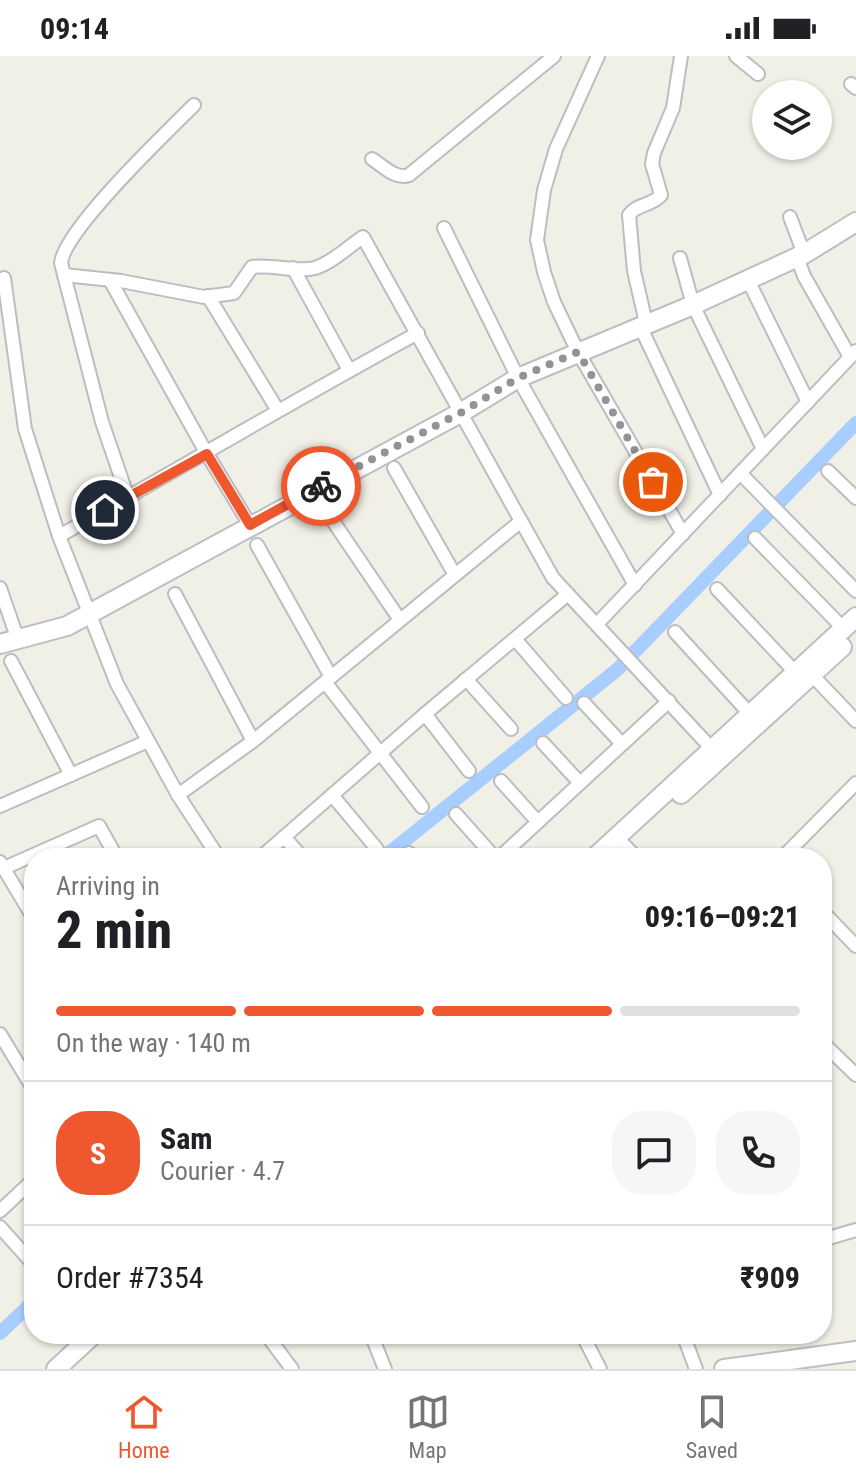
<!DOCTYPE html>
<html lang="en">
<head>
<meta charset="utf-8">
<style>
  body { margin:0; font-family:"Roboto Condensed",sans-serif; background:#f6f6f6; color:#202124; height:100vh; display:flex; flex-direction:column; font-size:30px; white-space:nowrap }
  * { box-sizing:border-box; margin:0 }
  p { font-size:26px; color:#757577 }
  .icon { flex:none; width:44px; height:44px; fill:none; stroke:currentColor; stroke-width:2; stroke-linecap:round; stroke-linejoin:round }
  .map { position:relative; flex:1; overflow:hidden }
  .sheet { position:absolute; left:24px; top:792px; width:808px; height:496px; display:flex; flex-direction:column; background:#fff; border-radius:32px; box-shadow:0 2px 6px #0004 }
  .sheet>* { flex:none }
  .fabs { position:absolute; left:752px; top:24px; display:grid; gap:16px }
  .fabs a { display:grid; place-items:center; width:80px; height:80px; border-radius:50%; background:#fff; box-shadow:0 2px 6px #0004; font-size:40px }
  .pin { position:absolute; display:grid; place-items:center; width:68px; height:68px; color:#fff; margin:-34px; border:4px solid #fff; border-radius:50%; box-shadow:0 2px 8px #0007 }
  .courier { position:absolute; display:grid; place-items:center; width:80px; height:80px; margin:-40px; border:6px solid #ef582e; border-radius:50%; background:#fff; color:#222; box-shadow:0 2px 10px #0007 }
  .head em { font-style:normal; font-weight:800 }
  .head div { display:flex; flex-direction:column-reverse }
  .head { display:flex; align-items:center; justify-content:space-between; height:136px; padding:0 32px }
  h1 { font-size:52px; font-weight:800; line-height:60px }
  .bar { display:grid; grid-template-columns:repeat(4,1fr); gap:12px 8px; align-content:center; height:96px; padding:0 32px }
  .bar i { height:10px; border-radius:6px; background:#e0e0e0 }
  .bar .current { background:#ef582e }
  .bar p { grid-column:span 4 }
  .line { display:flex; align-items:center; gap:20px; padding:0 32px; border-top:2px solid #e0e0e0 }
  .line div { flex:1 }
  .round { display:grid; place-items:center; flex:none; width:84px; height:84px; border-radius:32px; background:#f6f6f6 }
  .status { display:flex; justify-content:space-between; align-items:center; height:56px; padding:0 40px; background:#fff; direction:ltr }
  .status svg { height:22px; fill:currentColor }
  .tab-bar { display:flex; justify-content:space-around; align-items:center; height:112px; border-top:2px solid #e0e0e0; background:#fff; font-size:22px; color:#757577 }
  .tab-bar a { display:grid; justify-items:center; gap:4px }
  .tab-bar .current { color:#ef582e }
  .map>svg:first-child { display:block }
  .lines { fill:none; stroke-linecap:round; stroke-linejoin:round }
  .canal { stroke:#a8cdff; stroke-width:14 }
  .street-casing { stroke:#bbbdc2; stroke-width:16 }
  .secondary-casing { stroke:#bcbec4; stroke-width:22 }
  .street { stroke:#fff; stroke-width:12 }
  .secondary { stroke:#fff; stroke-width:18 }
  .done { stroke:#919394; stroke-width:8; stroke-dasharray:0 14.4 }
  .route { stroke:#ef582e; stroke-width:10 }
</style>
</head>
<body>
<div class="status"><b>09:14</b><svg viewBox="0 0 49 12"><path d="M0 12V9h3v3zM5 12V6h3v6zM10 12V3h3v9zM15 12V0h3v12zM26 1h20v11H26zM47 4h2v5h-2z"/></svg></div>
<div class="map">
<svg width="856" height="1313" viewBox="0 0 856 1313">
  <rect width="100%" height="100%" fill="#f1f0e7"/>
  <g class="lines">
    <g class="canal">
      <polyline points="383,802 618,613 856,367"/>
      <polyline points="0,1277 34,1245"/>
    </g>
    <g class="street-casing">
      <g id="street">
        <polyline points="598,0 556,93 544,134 537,184 544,216 554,246 578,296 683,478"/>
        <polyline points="736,0 758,18"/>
        <polyline points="851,28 856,32"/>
        <path d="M372,103c11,7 24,21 37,16l145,-119"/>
        <polyline points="790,161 804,198"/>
        <polyline points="444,172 518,322 635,529"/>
        <polyline points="797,201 804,220 850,301"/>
        <polyline points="680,202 693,249 763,393"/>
        <polyline points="293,212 349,314"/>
        <path d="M64,219l57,6 83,16 30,-4 18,-26c21,-3 44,6 63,1 17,-5 34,-22 48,-31l158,284 -268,220"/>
        <polyline points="0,224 4,222 25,373 59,480 117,628 178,739 219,802"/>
        <polyline points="110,224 207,398 250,469"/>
        <polyline points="748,224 808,346"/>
        <polyline points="208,240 277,353"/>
        <path d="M646,267l-12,-52 -5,-56c7,-11 23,-9 32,-20l-9,-31 2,-11 19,-45 8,-52"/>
        <polyline points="640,270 720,439"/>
        <polyline points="394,412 455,519"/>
        <polyline points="828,415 856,442"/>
        <polyline points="741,418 856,535"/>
        <polyline points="312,434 400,564"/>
        <path d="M128,442l-26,-76 -41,-159c3,-33 106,-131 133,-158"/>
        <polyline points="521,465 553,522 712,693"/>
        <path d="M59,480c120,-67 237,-137 359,-203"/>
        <polyline points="755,482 844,573"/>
        <polyline points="257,489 331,621"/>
        <polyline points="0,532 18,584"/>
        <polyline points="717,533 795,616"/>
        <polyline points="175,538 253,685 178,739"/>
        <polyline points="597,568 856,295"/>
        <polyline points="675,576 750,658"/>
        <polyline points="515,583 566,642"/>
        <polyline points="11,605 71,719"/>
        <polyline points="812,619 856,665"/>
        <polyline points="466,623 511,673"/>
        <polyline points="325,626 422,751"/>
        <polyline points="584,647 622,688"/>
        <polyline points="425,658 568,538"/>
        <polyline points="543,687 580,727"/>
        <polyline points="501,725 538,766"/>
        <polyline points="332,739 377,793"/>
        <polyline points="0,750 148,685"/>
        <polyline points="456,758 495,802"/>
        <polyline points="284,781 303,802"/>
        <polyline points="624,789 637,802"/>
        <polyline points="409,797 414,802"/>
        <polyline points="260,802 425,658 469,715"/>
        <polyline points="499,802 669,645"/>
        <polyline points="782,802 856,727"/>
        <polyline points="0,806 34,863"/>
        <polyline points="4,812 99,770 117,802"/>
        <polyline points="822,855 856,890"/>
        <polyline points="0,978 34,1034"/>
        <polyline points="822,986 856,1019"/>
        <polyline points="0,1155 34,1123"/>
        <polyline points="0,1171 34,1209"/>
        <polyline points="822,1184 856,1174"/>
        <polyline points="266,1278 292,1313"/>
        <polyline points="371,1278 385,1313"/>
        <polyline points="582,1278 600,1313"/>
        <polyline points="683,1278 696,1313"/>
      </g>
    </g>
    <g class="secondary-casing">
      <g id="secondary">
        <polyline points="0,588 67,570 462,356 518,322 693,249 804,198 856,166"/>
        <polyline points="681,738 842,591"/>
        <polyline points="594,802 856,561"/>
        <polyline points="56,1313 94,1278"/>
        <polyline points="724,1313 856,1295"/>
      </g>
    </g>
    <use href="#street" class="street"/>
    <use href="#secondary" class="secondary"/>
  </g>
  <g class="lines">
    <polyline class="done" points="321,430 462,356 518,322 578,296 653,426"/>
    <polyline class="route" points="105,454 207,398 250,469 321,430"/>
  </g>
</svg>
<div class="fabs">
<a><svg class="icon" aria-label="layers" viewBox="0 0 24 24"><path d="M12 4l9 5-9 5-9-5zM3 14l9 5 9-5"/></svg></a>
</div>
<div class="pin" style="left:653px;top:426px;background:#ea580c"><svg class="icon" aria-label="bag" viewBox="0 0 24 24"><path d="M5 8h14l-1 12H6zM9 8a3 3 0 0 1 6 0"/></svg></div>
<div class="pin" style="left:105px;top:454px;background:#1f2937"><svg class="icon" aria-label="home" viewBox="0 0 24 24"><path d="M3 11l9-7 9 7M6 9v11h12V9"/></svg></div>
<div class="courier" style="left:321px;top:430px"><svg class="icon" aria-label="bike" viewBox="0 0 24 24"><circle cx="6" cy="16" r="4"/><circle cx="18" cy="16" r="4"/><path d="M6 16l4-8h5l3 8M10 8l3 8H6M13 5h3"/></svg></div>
<section class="sheet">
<div class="head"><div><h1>2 min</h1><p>Arriving in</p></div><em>09:16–09:21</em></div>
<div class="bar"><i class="current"></i><i class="current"></i><i class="current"></i><i></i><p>On the way · 140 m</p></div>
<div class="line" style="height:144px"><b class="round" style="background:#ef582e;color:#fff">S</b><div><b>Sam</b><p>Courier · 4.7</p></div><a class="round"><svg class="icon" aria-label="chat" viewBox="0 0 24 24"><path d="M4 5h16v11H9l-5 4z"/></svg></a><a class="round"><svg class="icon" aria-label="phone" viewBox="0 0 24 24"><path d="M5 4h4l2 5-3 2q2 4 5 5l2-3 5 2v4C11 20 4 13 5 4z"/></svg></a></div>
<div class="line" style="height:104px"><div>Order #7354</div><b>₹909</b></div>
</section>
</div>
<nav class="tab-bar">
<a class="current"><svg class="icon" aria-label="home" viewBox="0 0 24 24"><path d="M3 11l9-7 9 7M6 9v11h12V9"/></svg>Home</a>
<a><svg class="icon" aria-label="map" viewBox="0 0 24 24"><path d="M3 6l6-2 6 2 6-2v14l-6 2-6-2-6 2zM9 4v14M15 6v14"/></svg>Map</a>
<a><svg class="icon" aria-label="saved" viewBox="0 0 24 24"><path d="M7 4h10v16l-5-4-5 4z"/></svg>Saved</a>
</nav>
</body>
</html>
